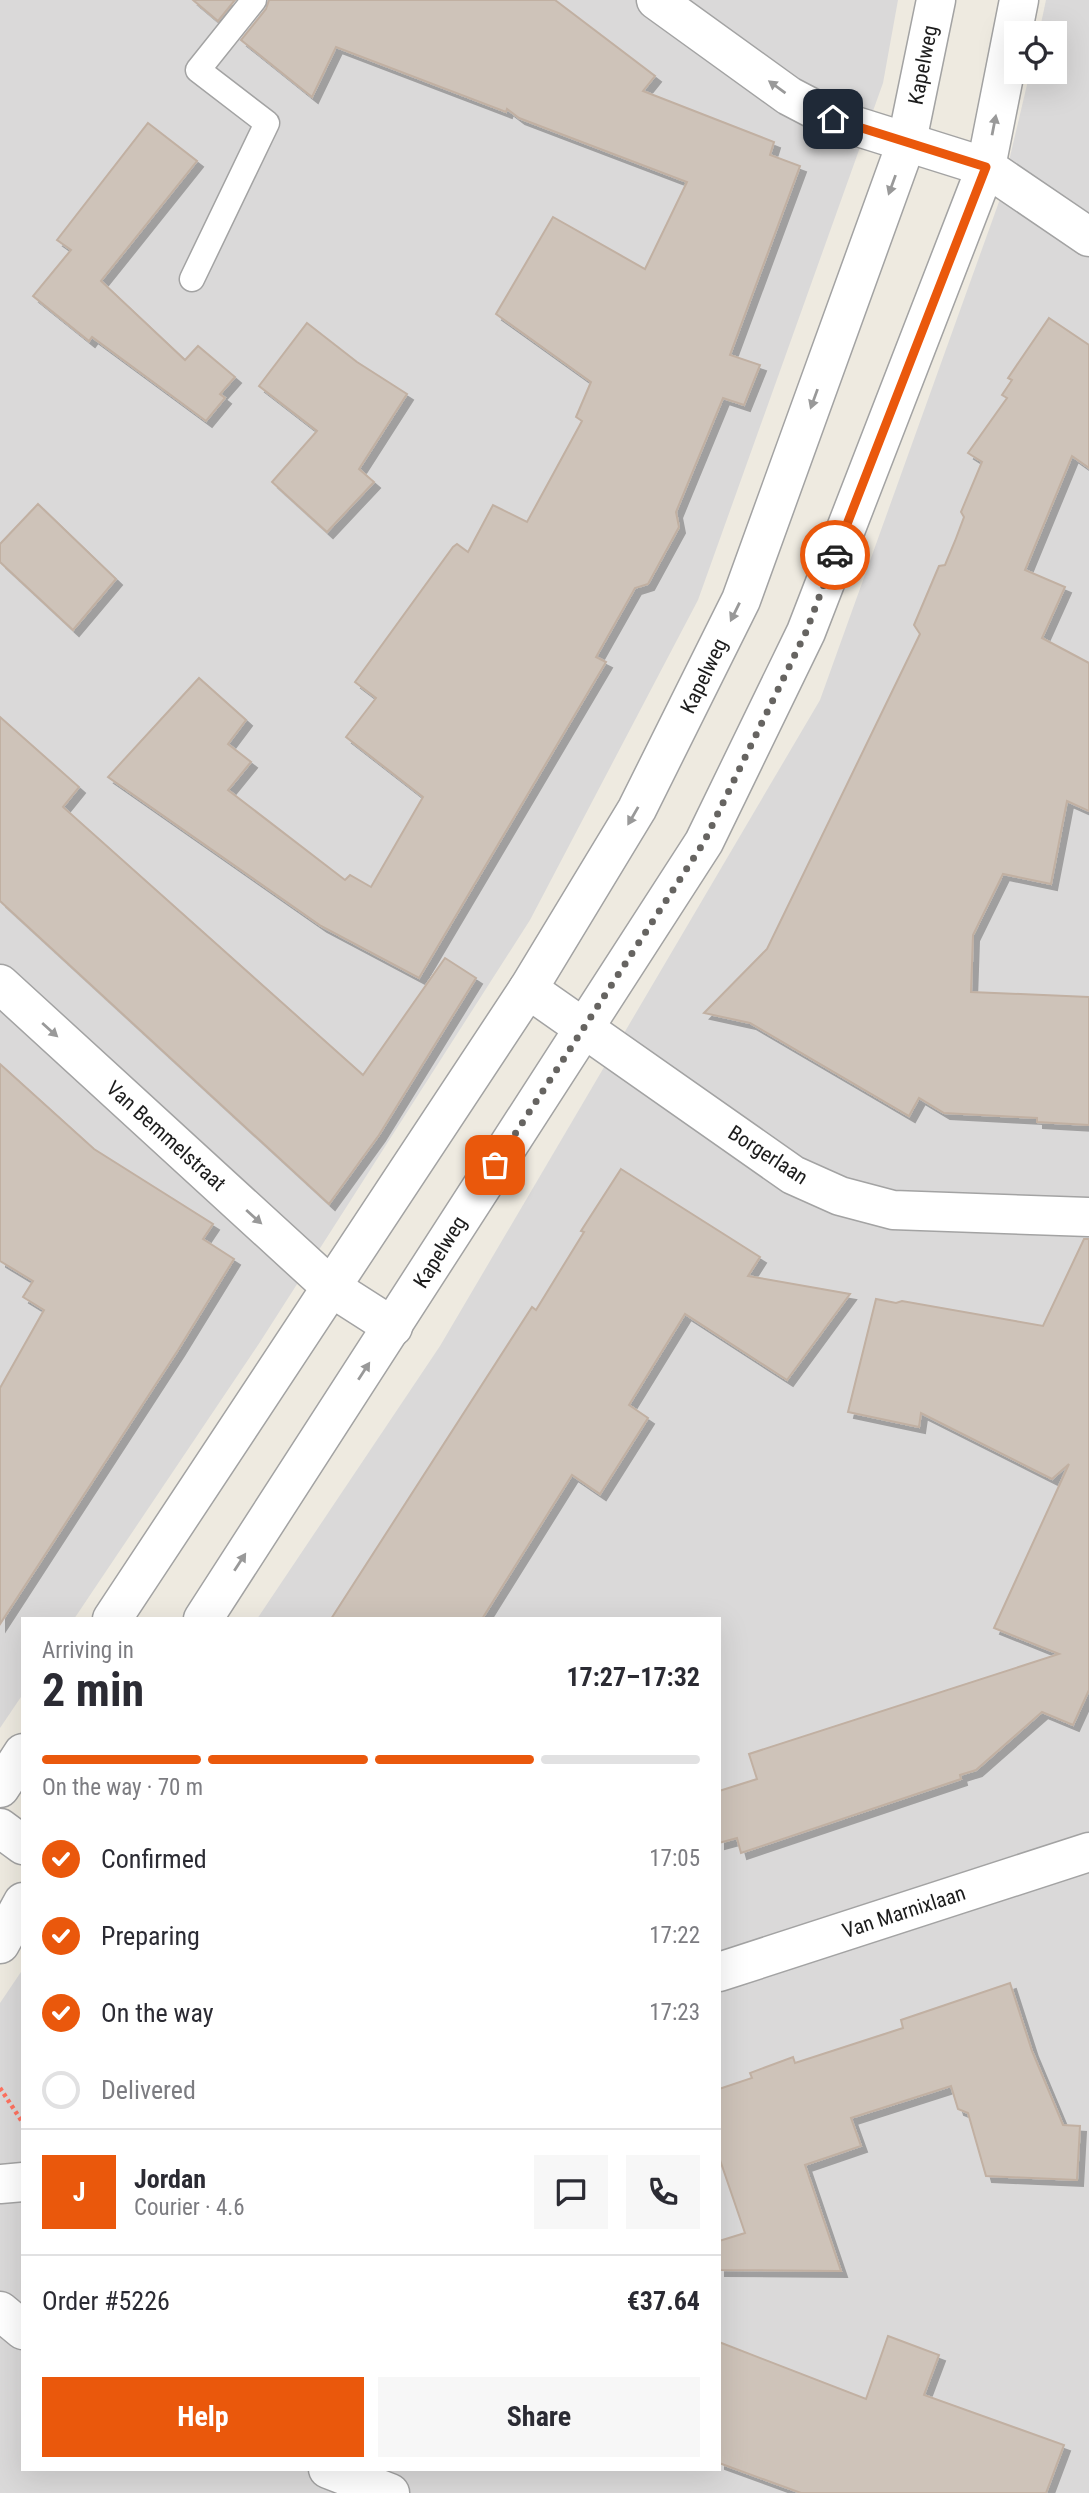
<!DOCTYPE html>
<html lang="en">
<head>
<meta charset="utf-8">
<style>
  body { margin:0; font-family:"Roboto Condensed",sans-serif; background:#f7f7f7; color:#2b2b33; height:100vh; display:flex; flex-direction:column; font-size:26px; white-space:nowrap }
  * { box-sizing:border-box; margin:0 }
  p { font-size:23px; color:#7c7c81 }
  .icon { flex:none; width:38px; height:38px; fill:none; stroke:currentColor; stroke-width:2; stroke-linecap:round; stroke-linejoin:round }
  .map { position:relative; flex:1; overflow:hidden }
  .details { position:absolute; left:21px; top:1617px; width:700px; height:854px; display:flex; flex-direction:column; background:#fff; border-radius:0px; box-shadow:0 7px 28px #0002 }
  .details>* { flex:none }
  .buttons { position:absolute; left:1004px; top:21px; display:grid; gap:14px }
  .buttons a { display:grid; place-items:center; width:63px; height:63px; border-radius:0px; background:#fff; box-shadow:0 7px 28px #0002; font-size:35px }
  .pin { position:absolute; display:grid; place-items:center; width:60px; height:60px; color:#fff; margin:-30px; border-radius:14px; box-shadow:0 4px 10px #0006 }
  .courier { position:absolute; display:grid; place-items:center; width:70px; height:70px; margin:-35px; border:5px solid #ea580c; border-radius:50%; background:#fff; color:#222; box-shadow:0 2px 9px #0007 }
  .summary em { font-style:normal; font-weight:700 }
  .summary div { display:flex; flex-direction:column-reverse }
  .summary { display:flex; align-items:center; justify-content:space-between; height:119px; padding:0 21px }
  h1 { font-size:46px; font-weight:700; line-height:52px }
  .bar { display:grid; grid-template-columns:repeat(4,1fr); gap:10px 7px; align-content:center; height:84px; padding:0 21px }
  .bar i { height:9px; border-radius:5px; background:#e1e1e2 }
  .bar .active { background:#ea580c }
  .bar p { grid-column:span 4 }
  .line { display:flex; align-items:center; gap:18px; padding:0 21px; border-top:2px solid #e1e1e2 }
  .line div { flex:1 }
  .round { display:grid; place-items:center; flex:none; width:74px; height:74px; border-radius:0px; background:#f7f7f7 }
  ol { padding:0 21px; list-style:none }
  li { display:flex; align-items:center; gap:21px; height:77px }
  li p { margin-inline-start:auto }
  li .icon { padding:7px; border-radius:50%; background:#ea580c; color:#fff; stroke-width:4 }
  li:last-child { color:#7c7c81 }
  li i { width:38px; height:38px; border:4px solid #e1e1e2; border-radius:50% }
  .cta { display:flex; gap:14px; margin-top:auto; padding:14px 21px }
  .cta a { flex:1; height:80px; border-radius:0px; background:#ea580c; color:#fff; font-size:28px; font-weight:700; line-height:80px; text-align:center }
  .cta a+a { background:#f7f7f7; color:#2b2b33 }
  .map>svg:first-child { display:block }
  .residential { fill:#dad9d9 }
  .building { fill:#cec3b9; stroke:#c1b0a2; stroke-width:2; filter:url(#shadow) }
  .lines { fill:none; stroke-linecap:round; stroke-linejoin:round }
  .service-casing { stroke:#a3a3a3; stroke-width:27 }
  .minor-casing { stroke:#a3a3a3; stroke-width:41 }
  .tertiary-casing { stroke:#a3a3a3; stroke-width:41 }
  .path { stroke:#ff7260; stroke-width:4.5; stroke-dasharray:3.5 3.5; stroke-linecap:butt }
  .service { stroke:#fff; stroke-width:24 }
  .minor { stroke:#fff; stroke-width:38 }
  .tertiary { stroke:#fff; stroke-width:38 }
  .oneway { fill:#999 }
  .done { stroke:#666461; stroke-width:7; stroke-dasharray:0 12.6 }
  .route { stroke:#ea580c; stroke-width:9 }
  .labels { text-anchor:middle; stroke-width:6; stroke-linejoin:round; paint-order:stroke }
  .street-label { font-size:21px; fill:#1c1c1c; stroke:#fff }
</style>
</head>
<body>
<div class="map">
<svg width="1089" height="2493" viewBox="0 0 1089 2493">
  <defs>
    <filter id="shadow"><feDropShadow dx="6" dy="6" stdDeviation="0" flood-color="#0004"/></filter>
  </defs>
  <rect width="100%" height="100%" fill="#eeeae0"/>
  <g class="residential">
    <polygon points="0,0 898,0 883,83 698,600 530,920 260,1342 74,1619 23,1619 23,1694 0,1728"/>
    <polygon points="1046,0 1089,0 1089,2493 0,2493 0,2003 23,1969 23,2469 719,2469 719,1619 257,1619 440,1346 820,700 1000,199 1030,72 1055,72 1055,33 1039,33"/>
  </g>
  <g class="building">
    <polygon points="193,0 235,0 218,21"/>
    <polygon points="269,0 555,0 655,76 643,91 774,142 770,155 800,166 730,355 760,365 744,405 723,398 676,512 679,527 648,584 635,588 596,657 606,662 419,978 321,926 108,777 199,678 246,720 228,744 251,762 228,790 345,880 350,875 371,887 423,797 346,737 376,698 355,682 453,547 457,544 468,552 493,505 527,522 582,421 576,417 591,382 496,314 553,217 645,269 687,182 519,118 507,109 506,112 336,47 312,97 241,40 266,9"/>
    <polygon points="148,123 197,161 101,281 185,360 198,346 235,377 220,394 225,398 206,421 92,337 89,341 33,296 71,250 57,240"/>
    <polygon points="1049,318 1089,345 1089,468 1072,456 1025,570 1065,587 1042,638 1089,663 1089,811 1067,801 1051,884 1003,874 973,935 971,992 1089,997 1089,1125 1037,1122 1037,1118 944,1113 919,1098 909,1116 750,1023 704,1013 767,949 920,634 914,625 939,566 945,565 955,541 964,517 961,512 982,462 968,453 1007,398 1002,395 1012,380 1008,378"/>
    <polygon points="307,323 357,362 407,394 359,469 374,482 327,532 272,482 317,431 259,386"/>
    <polygon points="38,504 116,579 73,630 0,562 0,544"/>
    <polygon points="0,717 79,787 63,807 363,1075 445,958 476,978 379,1135 329,1204 0,901"/>
    <polygon points="0,1064 94,1149 213,1224 203,1239 234,1259 178,1350 0,1624 0,1388 44,1310 23,1297 33,1281 0,1261"/>
    <polygon points="621,1169 760,1257 748,1276 850,1294 787,1380 685,1314 629,1405 648,1418 600,1494 572,1475 482,1619 331,1619 532,1307 536,1310 584,1232 581,1231"/>
    <polygon points="1084,1239 1089,1239 1089,1690 1073,1725 1042,1712 976,1770 960,1775 961,1779 741,1853 737,1838 719,1843 719,1791 757,1779 749,1754 1059,1654 994,1628 1069,1464 1052,1479 921,1413 919,1427 848,1412 876,1299 896,1303 902,1301 1043,1326"/>
    <polygon points="1010,1983 1032,2051 1063,2125 1080,2126 1077,2180 986,2176 968,2113 958,2109 951,2086 851,2118 861,2146 805,2165 841,2271 719,2270 719,2241 745,2233 719,2157 719,2089 752,2078 750,2073 793,2057 795,2063 903,2028 901,2020"/>
    <polygon points="888,2336 939,2355 924,2395 1064,2445 1046,2493 801,2493 719,2463 719,2342 866,2399"/>
  </g>
  <g class="lines">
    <g class="service-casing">
      <polyline id="service" points="192,279 267,123 198,70 254,0"/>
    </g>
    <g class="minor-casing">
      <g id="minor">
        <polyline points="656,0 789,96 833,119 986,167 1089,237"/>
        <polyline points="0,984 332,1288 393,1327"/>
        <polyline points="528,989 793,1175 840,1196 893,1210 1089,1217"/>
        <polyline points="112,1619 528,989 637,809 741,600 907,141 936,0"/>
        <polyline points="203,1619 704,842 806,632 986,167 1019,0"/>
        <polyline points="0,1788 23,1753"/>
        <polyline points="0,1828 23,1845"/>
        <polyline points="0,1944 23,1902"/>
        <polyline points="719,1972 1089,1852"/>
        <polyline points="0,2184 23,2182"/>
      </g>
    </g>
    <g class="tertiary-casing">
      <g id="tertiary">
        <polyline points="0,2311 23,2330"/>
        <polyline points="328,2469 390,2493"/>
      </g>
    </g>
    <polyline class="path" points="0,2088 23,2123"/>
    <use href="#service" class="service"/>
    <use href="#minor" class="minor"/>
    <use href="#tertiary" class="tertiary"/>
  </g>
  <defs><path id="oneway-solid" d="M-6-.8H1V-3.2L6.5 0L1 3.2V.8H-6Z" transform="scale(1.75)"/></defs>
  <g class="oneway">
    <use href="#oneway-solid" transform="translate(777 87) rotate(-144)"/>
    <use href="#oneway-solid" transform="translate(994 125) rotate(-79)"/>
    <use href="#oneway-solid" transform="translate(892 185) rotate(110)"/>
    <use href="#oneway-solid" transform="translate(814 399) rotate(110)"/>
    <use href="#oneway-solid" transform="translate(735 612) rotate(116)"/>
    <use href="#oneway-solid" transform="translate(633 816) rotate(120)"/>
    <use href="#oneway-solid" transform="translate(50 1030) rotate(42)"/>
    <use href="#oneway-solid" transform="translate(254 1217) rotate(42)"/>
    <use href="#oneway-solid" transform="translate(364 1371) rotate(-57)"/>
    <use href="#oneway-solid" transform="translate(240 1562) rotate(-57)"/>
  </g>
  <g class="lines">
    <polyline class="done" points="495,1165 704,842 806,632 835,555"/>
    <polyline class="route" points="833,119 986,167 835,555"/>
  </g>
  <g class="labels">
    <g class="street-label">
      <text transform="translate(923 65) rotate(-79)" y="7">Kapelweg</text>
      <text transform="translate(704 676) rotate(-64)" y="7">Kapelweg</text>
      <text transform="translate(166 1136) rotate(42)" y="7">Van Bemmelstraat</text>
      <text transform="translate(768 1155) rotate(33)" y="7">Borgerlaan</text>
      <text transform="translate(440 1252) rotate(-58)" y="7">Kapelweg</text>
      <text transform="translate(904 1912) rotate(-18)" y="7">Van Marnixlaan</text>
    </g>
  </g>
</svg>
<div class="buttons">
<a><svg class="icon" aria-label="locate" viewBox="0 0 24 24"><circle cx="12" cy="12" r="6"/><path d="M12 2v4M12 18v4M2 12h4M18 12h4"/></svg></a>
</div>
<div class="pin" style="left:495px;top:1165px;background:#ea580c"><svg class="icon" aria-label="bag" viewBox="0 0 24 24"><path d="M5 8h14l-1 12H6zM9 8a3 3 0 0 1 6 0"/></svg></div>
<div class="pin" style="left:833px;top:119px;background:#1f2937"><svg class="icon" aria-label="home" viewBox="0 0 24 24"><path d="M3 11l9-7 9 7M6 9v11h12V9"/></svg></div>
<div class="courier" style="left:835px;top:555px"><svg class="icon" aria-label="car" viewBox="0 0 24 24"><path d="M5 17H2v-5l4-1 3-4h7l3 4 3 1v5h-3M9 17h6M6 11h13"/><circle cx="7" cy="17" r="2"/><circle cx="17" cy="17" r="2"/></svg></div>
<section class="details">
<div class="summary"><div><h1>2 min</h1><p>Arriving in</p></div><em>17:27–17:32</em></div>
<div class="bar"><i class="active"></i><i class="active"></i><i class="active"></i><i></i><p>On the way · 70 m</p></div>
<ol>
<li><svg class="icon" aria-label="check" viewBox="0 0 24 24"><path d="M5 12l5 5 9-10"/></svg>Confirmed<p>17:05</p></li>
<li><svg class="icon" aria-label="check" viewBox="0 0 24 24"><path d="M5 12l5 5 9-10"/></svg>Preparing<p>17:22</p></li>
<li><svg class="icon" aria-label="check" viewBox="0 0 24 24"><path d="M5 12l5 5 9-10"/></svg>On the way<p>17:23</p></li>
<li><i></i>Delivered</li>
</ol>
<div class="line" style="height:126px"><b class="round" style="background:#ea580c;color:#fff">J</b><div><b>Jordan</b><p>Courier · 4.6</p></div><a class="round"><svg class="icon" aria-label="chat" viewBox="0 0 24 24"><path d="M4 5h16v11H9l-5 4z"/></svg></a><a class="round"><svg class="icon" aria-label="phone" viewBox="0 0 24 24"><path d="M5 4h4l2 5-3 2q2 4 5 5l2-3 5 2v4C11 20 4 13 5 4z"/></svg></a></div>
<div class="line" style="height:91px"><div>Order #5226</div><b>€37.64</b></div>
<div class="cta"><a>Help</a><a>Share</a></div>
</section>
</div>
</body>
</html>
